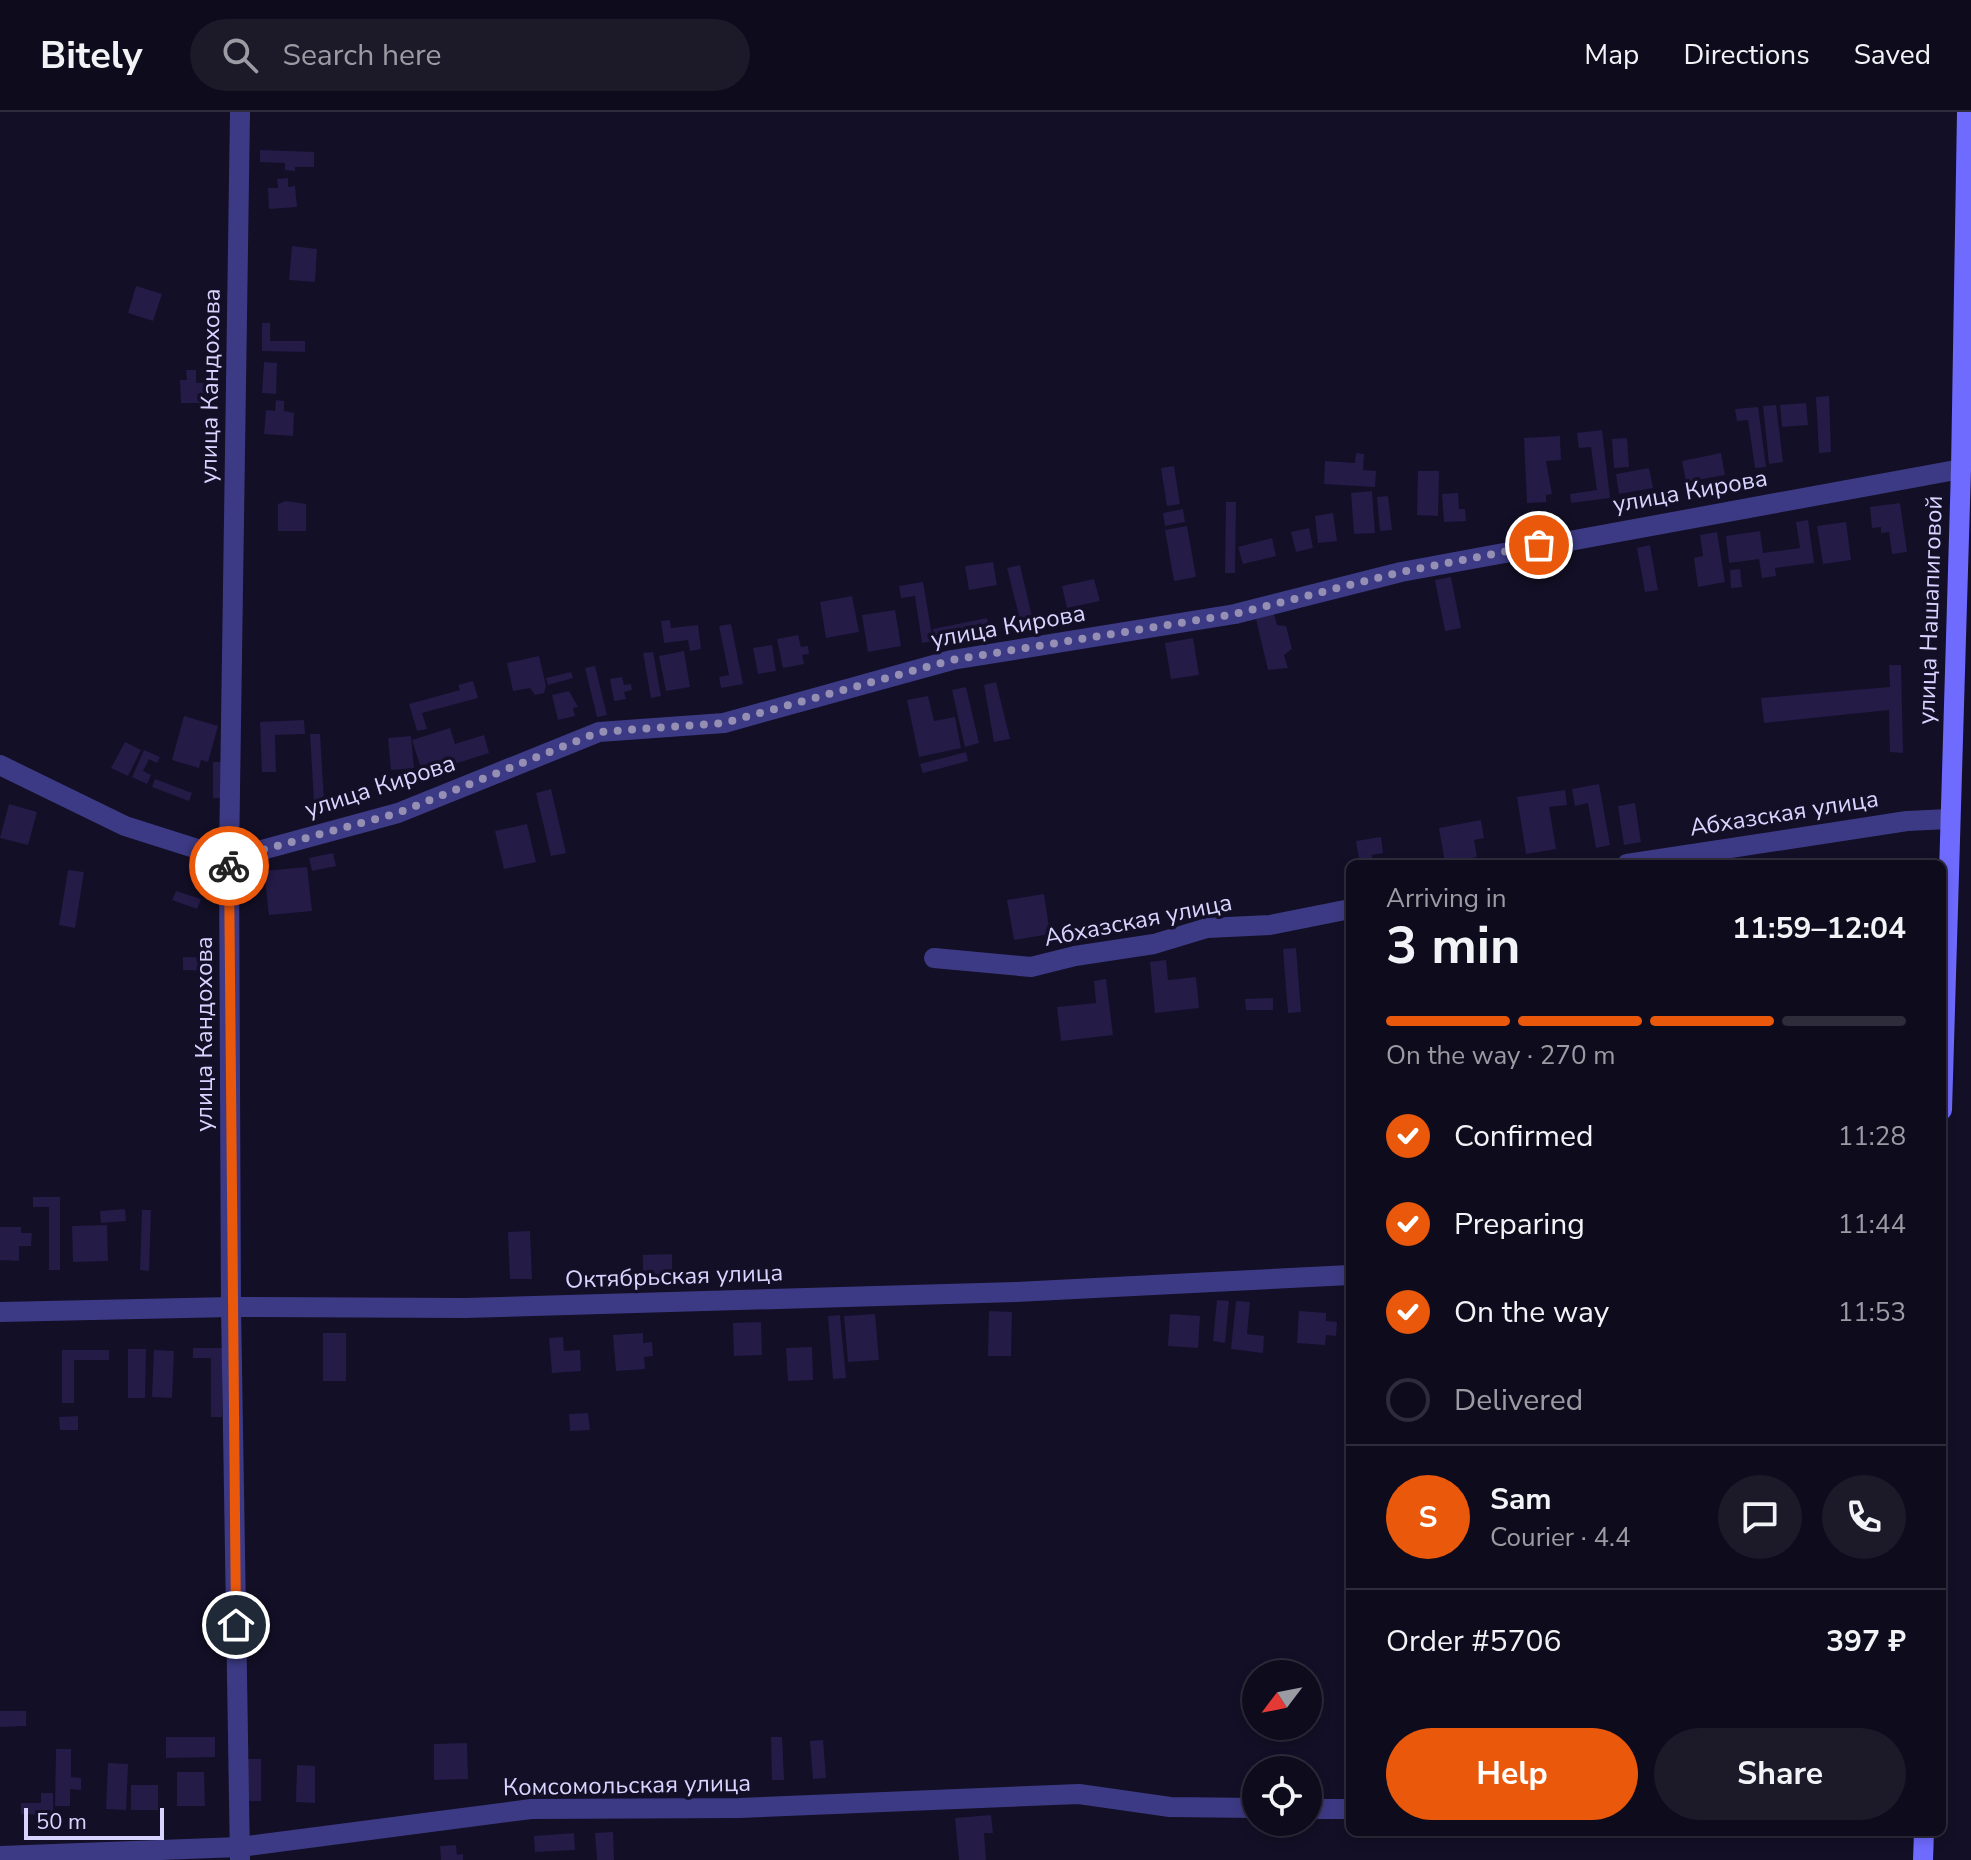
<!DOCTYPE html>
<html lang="en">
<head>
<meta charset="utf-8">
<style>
  body { margin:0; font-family:"Nunito Sans",sans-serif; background:#1c1929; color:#f1f3f6; height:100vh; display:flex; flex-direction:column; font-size:30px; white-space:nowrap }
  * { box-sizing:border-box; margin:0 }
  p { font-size:26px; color:#9b9ba3 }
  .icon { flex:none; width:44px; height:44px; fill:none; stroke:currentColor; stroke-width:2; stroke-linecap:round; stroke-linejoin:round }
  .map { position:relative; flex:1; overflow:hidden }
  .details { position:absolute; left:1346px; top:748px; width:600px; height:976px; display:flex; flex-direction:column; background:#0e0b1c; border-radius:12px; box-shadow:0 4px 12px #0003,0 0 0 2px #2e2b3b }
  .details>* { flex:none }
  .needle { width:52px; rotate:238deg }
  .controls { position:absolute; left:1242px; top:1548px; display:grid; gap:16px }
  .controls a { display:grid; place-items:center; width:80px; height:80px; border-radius:50%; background:#0e0b1c; box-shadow:0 4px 12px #0003,0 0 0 2px #2e2b3b; font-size:40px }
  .scale { position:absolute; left:24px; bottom:20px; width:140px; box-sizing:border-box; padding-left:8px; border:4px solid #d9d4ff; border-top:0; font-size:22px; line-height:28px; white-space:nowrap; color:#d9d4ff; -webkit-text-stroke:6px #130f26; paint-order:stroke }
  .pin { position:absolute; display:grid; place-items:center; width:68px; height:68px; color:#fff; margin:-34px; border:4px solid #fff; border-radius:50%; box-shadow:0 2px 8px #0007 }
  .courier { position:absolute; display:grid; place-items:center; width:80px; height:80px; margin:-40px; border:6px solid #ea580c; border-radius:50%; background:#fff; color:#222; box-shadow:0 2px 10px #0007 }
  .summary em { font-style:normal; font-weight:700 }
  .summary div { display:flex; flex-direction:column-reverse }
  .summary { display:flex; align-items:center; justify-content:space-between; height:136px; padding:0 40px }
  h1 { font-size:52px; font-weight:700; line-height:60px }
  .bar { display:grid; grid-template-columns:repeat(4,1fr); gap:12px 8px; align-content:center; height:96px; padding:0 40px }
  .bar i { height:10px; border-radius:6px; background:#2e2b3b }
  .bar .current { background:#ea580c }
  .bar p { grid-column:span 4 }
  .line { display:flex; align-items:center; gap:20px; padding:0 40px; border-top:2px solid #2e2b3b }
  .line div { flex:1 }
  .round { display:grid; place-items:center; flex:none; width:84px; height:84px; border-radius:42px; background:#1c1929 }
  ol { padding:0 40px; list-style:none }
  li { display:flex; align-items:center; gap:24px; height:88px }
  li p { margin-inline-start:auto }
  li .icon { padding:8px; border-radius:50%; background:#ea580c; color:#fff; stroke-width:4 }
  li:last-child { color:#9b9ba3 }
  li i { width:44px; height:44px; border:4px solid #2e2b3b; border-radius:50% }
  .primary-button { display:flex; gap:16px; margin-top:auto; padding:16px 40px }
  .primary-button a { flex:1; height:92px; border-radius:48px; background:#ea580c; color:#fff; font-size:32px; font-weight:700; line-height:92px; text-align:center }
  .primary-button a+a { background:#1c1929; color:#f1f3f6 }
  header { display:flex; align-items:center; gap:48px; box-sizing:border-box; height:112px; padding:0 40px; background:#0e0b1c; border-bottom:2px solid #2e2b3b }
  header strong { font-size:38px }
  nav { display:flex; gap:44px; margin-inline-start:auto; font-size:28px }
  .search { width:560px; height:72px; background:#1c1929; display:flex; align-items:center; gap:20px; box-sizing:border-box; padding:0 28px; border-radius:44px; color:#9b9ba3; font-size:30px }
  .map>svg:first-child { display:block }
  .building { fill:#241b47 }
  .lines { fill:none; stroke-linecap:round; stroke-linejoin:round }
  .street { stroke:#3d3a85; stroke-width:20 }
  .secondary { stroke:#6f6bff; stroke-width:20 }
  .done { stroke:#948fb3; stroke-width:8; stroke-dasharray:0 14.4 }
  .route { stroke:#ea580c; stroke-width:10 }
  .labels { text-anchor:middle; stroke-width:7; stroke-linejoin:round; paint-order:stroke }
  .street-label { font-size:24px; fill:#d9d4ff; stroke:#130f26 }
</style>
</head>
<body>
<header>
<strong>Bitely</strong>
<div class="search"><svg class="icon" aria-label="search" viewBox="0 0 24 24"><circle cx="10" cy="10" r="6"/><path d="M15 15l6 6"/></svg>Search here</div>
<nav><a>Map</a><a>Directions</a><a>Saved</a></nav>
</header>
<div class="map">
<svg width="1971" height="1748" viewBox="0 0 1971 1748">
  <rect width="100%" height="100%" fill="#130f26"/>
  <g class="building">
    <polygon points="260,38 314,40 314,55 295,55 295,59 285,58 285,51 260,50"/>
    <polygon points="288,66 288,75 295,74 297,95 269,97 268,76 278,76 277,67"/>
    <polygon points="292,134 317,137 315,170 289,168"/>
    <polygon points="136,174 162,182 153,209 128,201"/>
    <polygon points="262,211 270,211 270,229 305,229 305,240 262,239"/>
    <polygon points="264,250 277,251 276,282 262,281"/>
    <polygon points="186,258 196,258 196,271 205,271 206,291 181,291 180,268 187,268"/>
    <polygon points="1829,284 1831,340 1819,341 1816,285"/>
    <polygon points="276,288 284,289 284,299 294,301 293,324 264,322 266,298 275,299"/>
    <polygon points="1806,291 1808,313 1782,315 1780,293"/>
    <polygon points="1776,293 1783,350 1769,352 1763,294"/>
    <polygon points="1758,295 1766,355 1755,356 1748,308 1737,309 1735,297"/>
    <polygon points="1602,318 1610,386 1571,391 1570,382 1597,378 1591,335 1579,336 1577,321"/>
    <polygon points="1560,324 1561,348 1546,349 1552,382 1546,383 1546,390 1527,391 1524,326"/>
    <polygon points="1627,326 1629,355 1614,356 1612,327"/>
    <polygon points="1356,341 1364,342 1363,358 1376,359 1375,375 1324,372 1325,349 1355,351"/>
    <polygon points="1721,341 1725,363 1686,370 1682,349"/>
    <polygon points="1174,354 1180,392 1167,394 1161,356"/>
    <polygon points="1649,356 1653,376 1619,382 1616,362"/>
    <polygon points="1418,359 1439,359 1438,404 1417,403"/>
    <polygon points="1372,379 1375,421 1354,422 1351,381"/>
    <polygon points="1458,381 1459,397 1465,397 1466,409 1444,410 1442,382"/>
    <polygon points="1388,384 1392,418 1380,419 1377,385"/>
    <polygon points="286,389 306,392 306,419 278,419 278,392"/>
    <polygon points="1226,390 1236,390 1235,461 1225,461"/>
    <polygon points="1900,391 1907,440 1892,442 1889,420 1881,421 1881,415 1872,416 1870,395"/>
    <polygon points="1183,397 1185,410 1165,414 1163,401"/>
    <polygon points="1333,401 1337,429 1318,431 1315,404"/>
    <polygon points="1808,408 1814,451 1775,456 1776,464 1762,466 1759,447 1729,451 1726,424 1760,419 1763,441 1800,436 1796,410"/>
    <polygon points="1846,410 1851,448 1823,452 1817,414"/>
    <polygon points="1187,414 1196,465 1174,469 1165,418"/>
    <polygon points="1309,416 1313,436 1296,440 1291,420"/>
    <polygon points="1717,420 1725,470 1698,475 1694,446 1703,444 1700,423"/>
    <polygon points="1272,426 1276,444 1243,452 1238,435"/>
    <polygon points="1650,433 1658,478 1645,480 1637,436"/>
    <polygon points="993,450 997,473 969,478 965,454"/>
    <polygon points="1020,453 1032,505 1020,508 1007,456"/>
    <polygon points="1740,457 1742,475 1731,476 1730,458"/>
    <polygon points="1451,465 1461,516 1445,519 1435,468"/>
    <polygon points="1094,467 1100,489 1067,496 1062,474"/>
    <polygon points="923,470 933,529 922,531 915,484 901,486 899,474"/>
    <polygon points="852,484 859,520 826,526 820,490"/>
    <polygon points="895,498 901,534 868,540 862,503"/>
    <polygon points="1274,502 1277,513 1286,514 1292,537 1284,543 1288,556 1268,558 1256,507"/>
    <polygon points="987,506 989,516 935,528 933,517"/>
    <polygon points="670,508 671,516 698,513 701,537 690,539 688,528 664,531 661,509"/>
    <polygon points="731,512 743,572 721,576 719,565 729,563 719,514"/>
    <polygon points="798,523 801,535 808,534 809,542 802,543 804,552 783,556 777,527"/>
    <polygon points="1193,526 1199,563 1171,567 1165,531"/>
    <polygon points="772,533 776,559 758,562 753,536"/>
    <polygon points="684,539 690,575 666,579 659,544"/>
    <polygon points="653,540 661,584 651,586 643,541"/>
    <polygon points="539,544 546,574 544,581 535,583 530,576 513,579 507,551"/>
    <polygon points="1889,553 1901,553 1903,641 1890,640 1889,598 1764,611 1761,586 1890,575"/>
    <polygon points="595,554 607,603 597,605 585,556"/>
    <polygon points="571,560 573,566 548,573 546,566"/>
    <polygon points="622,565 624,573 631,572 632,578 624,580 626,587 614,589 610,567"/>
    <polygon points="473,569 478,586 422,601 427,617 417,619 409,592 460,578 458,573"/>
    <polygon points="996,570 1010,627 994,630 984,573"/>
    <polygon points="966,575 979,631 965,635 952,578"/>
    <polygon points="569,579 578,595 573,596 575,604 558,608 552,583"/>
    <polygon points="928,584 934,609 955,605 961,636 919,645 907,588"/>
    <polygon points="184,604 218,614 208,650 201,648 199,656 172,648"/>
    <polygon points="304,608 305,622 275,623 276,660 262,660 260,610"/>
    <polygon points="450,616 455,632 484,623 489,641 423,662 412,628"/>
    <polygon points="310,622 320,622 324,689 314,690"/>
    <polygon points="411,624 414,656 391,658 388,626"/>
    <polygon points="125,630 141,638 128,664 111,656"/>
    <polygon points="144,638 160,645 157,651 149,647 143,659 151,663 147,672 132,665"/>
    <polygon points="966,640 968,649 923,661 920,652"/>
    <polygon points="213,650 222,650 221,686 213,686"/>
    <polygon points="155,667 192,681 189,689 152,675"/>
    <polygon points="1599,672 1610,733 1596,736 1588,691 1575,694 1572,677"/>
    <polygon points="551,677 566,741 551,744 536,681"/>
    <polygon points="1565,678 1567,693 1549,695 1556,737 1526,742 1517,685"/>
    <polygon points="1635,691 1641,730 1624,733 1618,694"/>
    <polygon points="9,692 37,700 28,733 0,726"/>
    <polygon points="1481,708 1484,726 1474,728 1477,745 1445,751 1439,716"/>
    <polygon points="527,712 536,750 504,757 495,719"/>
    <polygon points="1381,725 1383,741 1372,743 1373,752 1360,752 1356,729"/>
    <polygon points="333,741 336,754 312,759 309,746"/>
    <polygon points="307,755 312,799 269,803 264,759"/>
    <polygon points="68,758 84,760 75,816 59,813"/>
    <polygon points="176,779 201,787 197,797 172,788"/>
    <polygon points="1044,782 1050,822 1014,828 1007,788"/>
    <polygon points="1296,836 1301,900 1288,901 1283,837"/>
    <polygon points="183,845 214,846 214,859 183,858"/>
    <polygon points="1166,848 1168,868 1196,865 1199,896 1155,901 1150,850"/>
    <polygon points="1106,867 1113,923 1061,929 1057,895 1096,891 1094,869"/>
    <polygon points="1273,886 1273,898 1246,898 1245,887"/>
    <polygon points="33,1085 60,1085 60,1158 49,1158 49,1095 33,1095"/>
    <polygon points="125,1097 126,1109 101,1111 100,1099"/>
    <polygon points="142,1098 151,1098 149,1159 140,1158"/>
    <polygon points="107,1113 108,1149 73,1150 72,1114"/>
    <polygon points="0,1115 21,1115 21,1121 32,1121 31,1134 19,1134 19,1149 0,1148"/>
    <polygon points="530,1119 532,1167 510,1167 508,1120"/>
    <polygon points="672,1142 672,1163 643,1163 643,1143"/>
    <polygon points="1217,1188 1229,1189 1225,1231 1213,1229"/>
    <polygon points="1236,1189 1250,1190 1247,1222 1264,1224 1263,1241 1231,1237"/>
    <polygon points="989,1199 1012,1200 1011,1244 988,1244"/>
    <polygon points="1299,1199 1326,1201 1326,1209 1337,1210 1336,1224 1326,1223 1325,1233 1297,1231"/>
    <polygon points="875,1202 879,1248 848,1250 844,1204"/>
    <polygon points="1170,1202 1200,1204 1198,1236 1168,1234"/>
    <polygon points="840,1203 846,1266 833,1267 828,1204"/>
    <polygon points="761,1210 762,1243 734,1244 733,1211"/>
    <rect x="323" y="1221" width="23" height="48"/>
    <polygon points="643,1221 643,1231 652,1230 653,1244 644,1245 645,1257 616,1259 613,1223"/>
    <polygon points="563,1225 564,1239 580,1238 581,1259 552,1261 549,1226"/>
    <polygon points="812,1235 813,1268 788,1269 786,1236"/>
    <polygon points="193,1236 222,1236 222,1305 211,1305 211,1246 193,1246"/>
    <polygon points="128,1237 146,1237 145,1286 128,1286"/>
    <polygon points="62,1238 109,1238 109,1248 74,1248 74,1291 62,1291"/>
    <polygon points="154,1238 174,1239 172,1286 152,1285"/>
    <polygon points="588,1301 590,1318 570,1319 569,1302"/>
    <polygon points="78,1304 78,1318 60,1318 59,1305"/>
    <polygon points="0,1599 26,1599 26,1614 0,1615"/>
    <polygon points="166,1625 215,1625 215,1645 166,1646"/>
    <polygon points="771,1625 782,1625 784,1668 772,1668"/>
    <polygon points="823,1628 826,1666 813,1667 810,1629"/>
    <polygon points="467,1631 468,1667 434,1668 434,1632"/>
    <polygon points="56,1637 71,1637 71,1665 81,1666 81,1678 70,1677 70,1694 55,1694"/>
    <rect x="248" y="1647" width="13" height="42"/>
    <polygon points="108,1651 128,1652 126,1698 106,1697"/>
    <polygon points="297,1653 315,1654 315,1691 296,1690"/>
    <polygon points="177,1660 204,1660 205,1694 177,1694"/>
    <rect x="131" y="1673" width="27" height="25"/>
    <polygon points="41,1681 53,1681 53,1703 21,1702 21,1691 41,1691"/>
    <polygon points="991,1703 993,1721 984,1721 986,1748 959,1748 955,1706"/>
    <polygon points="613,1720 614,1748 597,1748 595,1721"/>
    <polygon points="574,1721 575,1738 535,1740 534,1724"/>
    <polygon points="456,1733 457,1743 463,1742 463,1748 441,1748 440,1734"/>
  </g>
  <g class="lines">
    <g class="street">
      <polyline points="0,653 125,714 229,747 398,701 599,620 724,611 952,548 1235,502 1401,460 1961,357"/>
      <polyline points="1627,752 1907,709 1949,707"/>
      <polyline points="934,846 1031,855 1075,844 1154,832 1207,816 1270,813 1350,797"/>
      <polyline points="0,1200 231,1195 465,1196 1016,1180 1350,1163"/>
      <polyline points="1308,1697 1350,1697"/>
      <polyline points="0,1744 240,1735 531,1697 739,1696 1079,1682 1170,1695 1256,1696"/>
      <polyline points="240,1748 231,1195 229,747 240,0"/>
    </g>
    <g class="secondary">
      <polyline points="1942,998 1961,357 1967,0"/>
      <polyline points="1923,1748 1924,1720"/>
    </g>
  </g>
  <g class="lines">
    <polyline class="done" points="229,754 229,747 398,701 599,620 724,611 952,548 1235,502 1401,460 1539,433"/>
    <polyline class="route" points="229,754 236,1513"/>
  </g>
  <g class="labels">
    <g class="street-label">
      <text transform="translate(210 274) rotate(-89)" y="8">улица Кандохова</text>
      <text transform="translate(1690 379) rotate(-10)" y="8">улица Кирова</text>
      <text transform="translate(1930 498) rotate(-88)" y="8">улица Нашапиговой</text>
      <text transform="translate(1008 514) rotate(-10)" y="8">улица Кирова</text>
      <text transform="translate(380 674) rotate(-18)" y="8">улица Кирова</text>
      <text transform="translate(1784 701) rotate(-9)" y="8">Абхазская улица</text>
      <text transform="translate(1138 808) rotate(-11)" y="8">Абхазская улица</text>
      <text transform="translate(204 922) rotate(-90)" y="8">улица Кандохова</text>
      <text transform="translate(674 1164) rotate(-2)" y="8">Октябрьская улица</text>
      <text transform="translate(627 1673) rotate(-1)" y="8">Комсомольская улица</text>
    </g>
  </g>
</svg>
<div class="controls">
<a><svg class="needle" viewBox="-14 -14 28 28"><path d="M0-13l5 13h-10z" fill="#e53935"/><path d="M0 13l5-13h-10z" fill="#9b9ba3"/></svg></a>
<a><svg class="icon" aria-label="locate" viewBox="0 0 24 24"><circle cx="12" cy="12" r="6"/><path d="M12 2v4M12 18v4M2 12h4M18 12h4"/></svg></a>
</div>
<div class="scale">50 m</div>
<div class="pin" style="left:1539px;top:433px;background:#ea580c"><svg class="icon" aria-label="bag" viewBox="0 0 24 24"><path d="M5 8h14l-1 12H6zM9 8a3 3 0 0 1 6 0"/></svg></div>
<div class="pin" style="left:236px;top:1513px;background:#1f2937"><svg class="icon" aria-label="home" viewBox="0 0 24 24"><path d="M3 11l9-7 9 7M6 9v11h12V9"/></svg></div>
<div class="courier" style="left:229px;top:754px"><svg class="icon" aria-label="bike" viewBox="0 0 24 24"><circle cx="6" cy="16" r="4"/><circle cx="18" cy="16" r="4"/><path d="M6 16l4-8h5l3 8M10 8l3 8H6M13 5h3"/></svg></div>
<section class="details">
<div class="summary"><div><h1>3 min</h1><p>Arriving in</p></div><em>11:59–12:04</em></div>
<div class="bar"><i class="current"></i><i class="current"></i><i class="current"></i><i></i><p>On the way · 270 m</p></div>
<ol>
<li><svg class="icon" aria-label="check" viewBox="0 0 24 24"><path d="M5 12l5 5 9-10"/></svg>Confirmed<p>11:28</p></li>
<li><svg class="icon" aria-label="check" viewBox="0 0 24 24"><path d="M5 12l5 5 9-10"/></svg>Preparing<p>11:44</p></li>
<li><svg class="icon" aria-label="check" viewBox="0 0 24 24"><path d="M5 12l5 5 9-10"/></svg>On the way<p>11:53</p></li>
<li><i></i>Delivered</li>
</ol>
<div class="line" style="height:144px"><b class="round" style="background:#ea580c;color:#fff">S</b><div><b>Sam</b><p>Courier · 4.4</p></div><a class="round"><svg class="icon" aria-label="chat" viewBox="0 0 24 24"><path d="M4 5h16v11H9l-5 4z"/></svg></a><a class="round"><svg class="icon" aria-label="phone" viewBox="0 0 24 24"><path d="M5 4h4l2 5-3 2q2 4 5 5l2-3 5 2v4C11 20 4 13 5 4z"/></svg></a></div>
<div class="line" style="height:104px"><div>Order #5706</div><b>397 ₽</b></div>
<div class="primary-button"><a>Help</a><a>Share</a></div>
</section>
</div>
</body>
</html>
